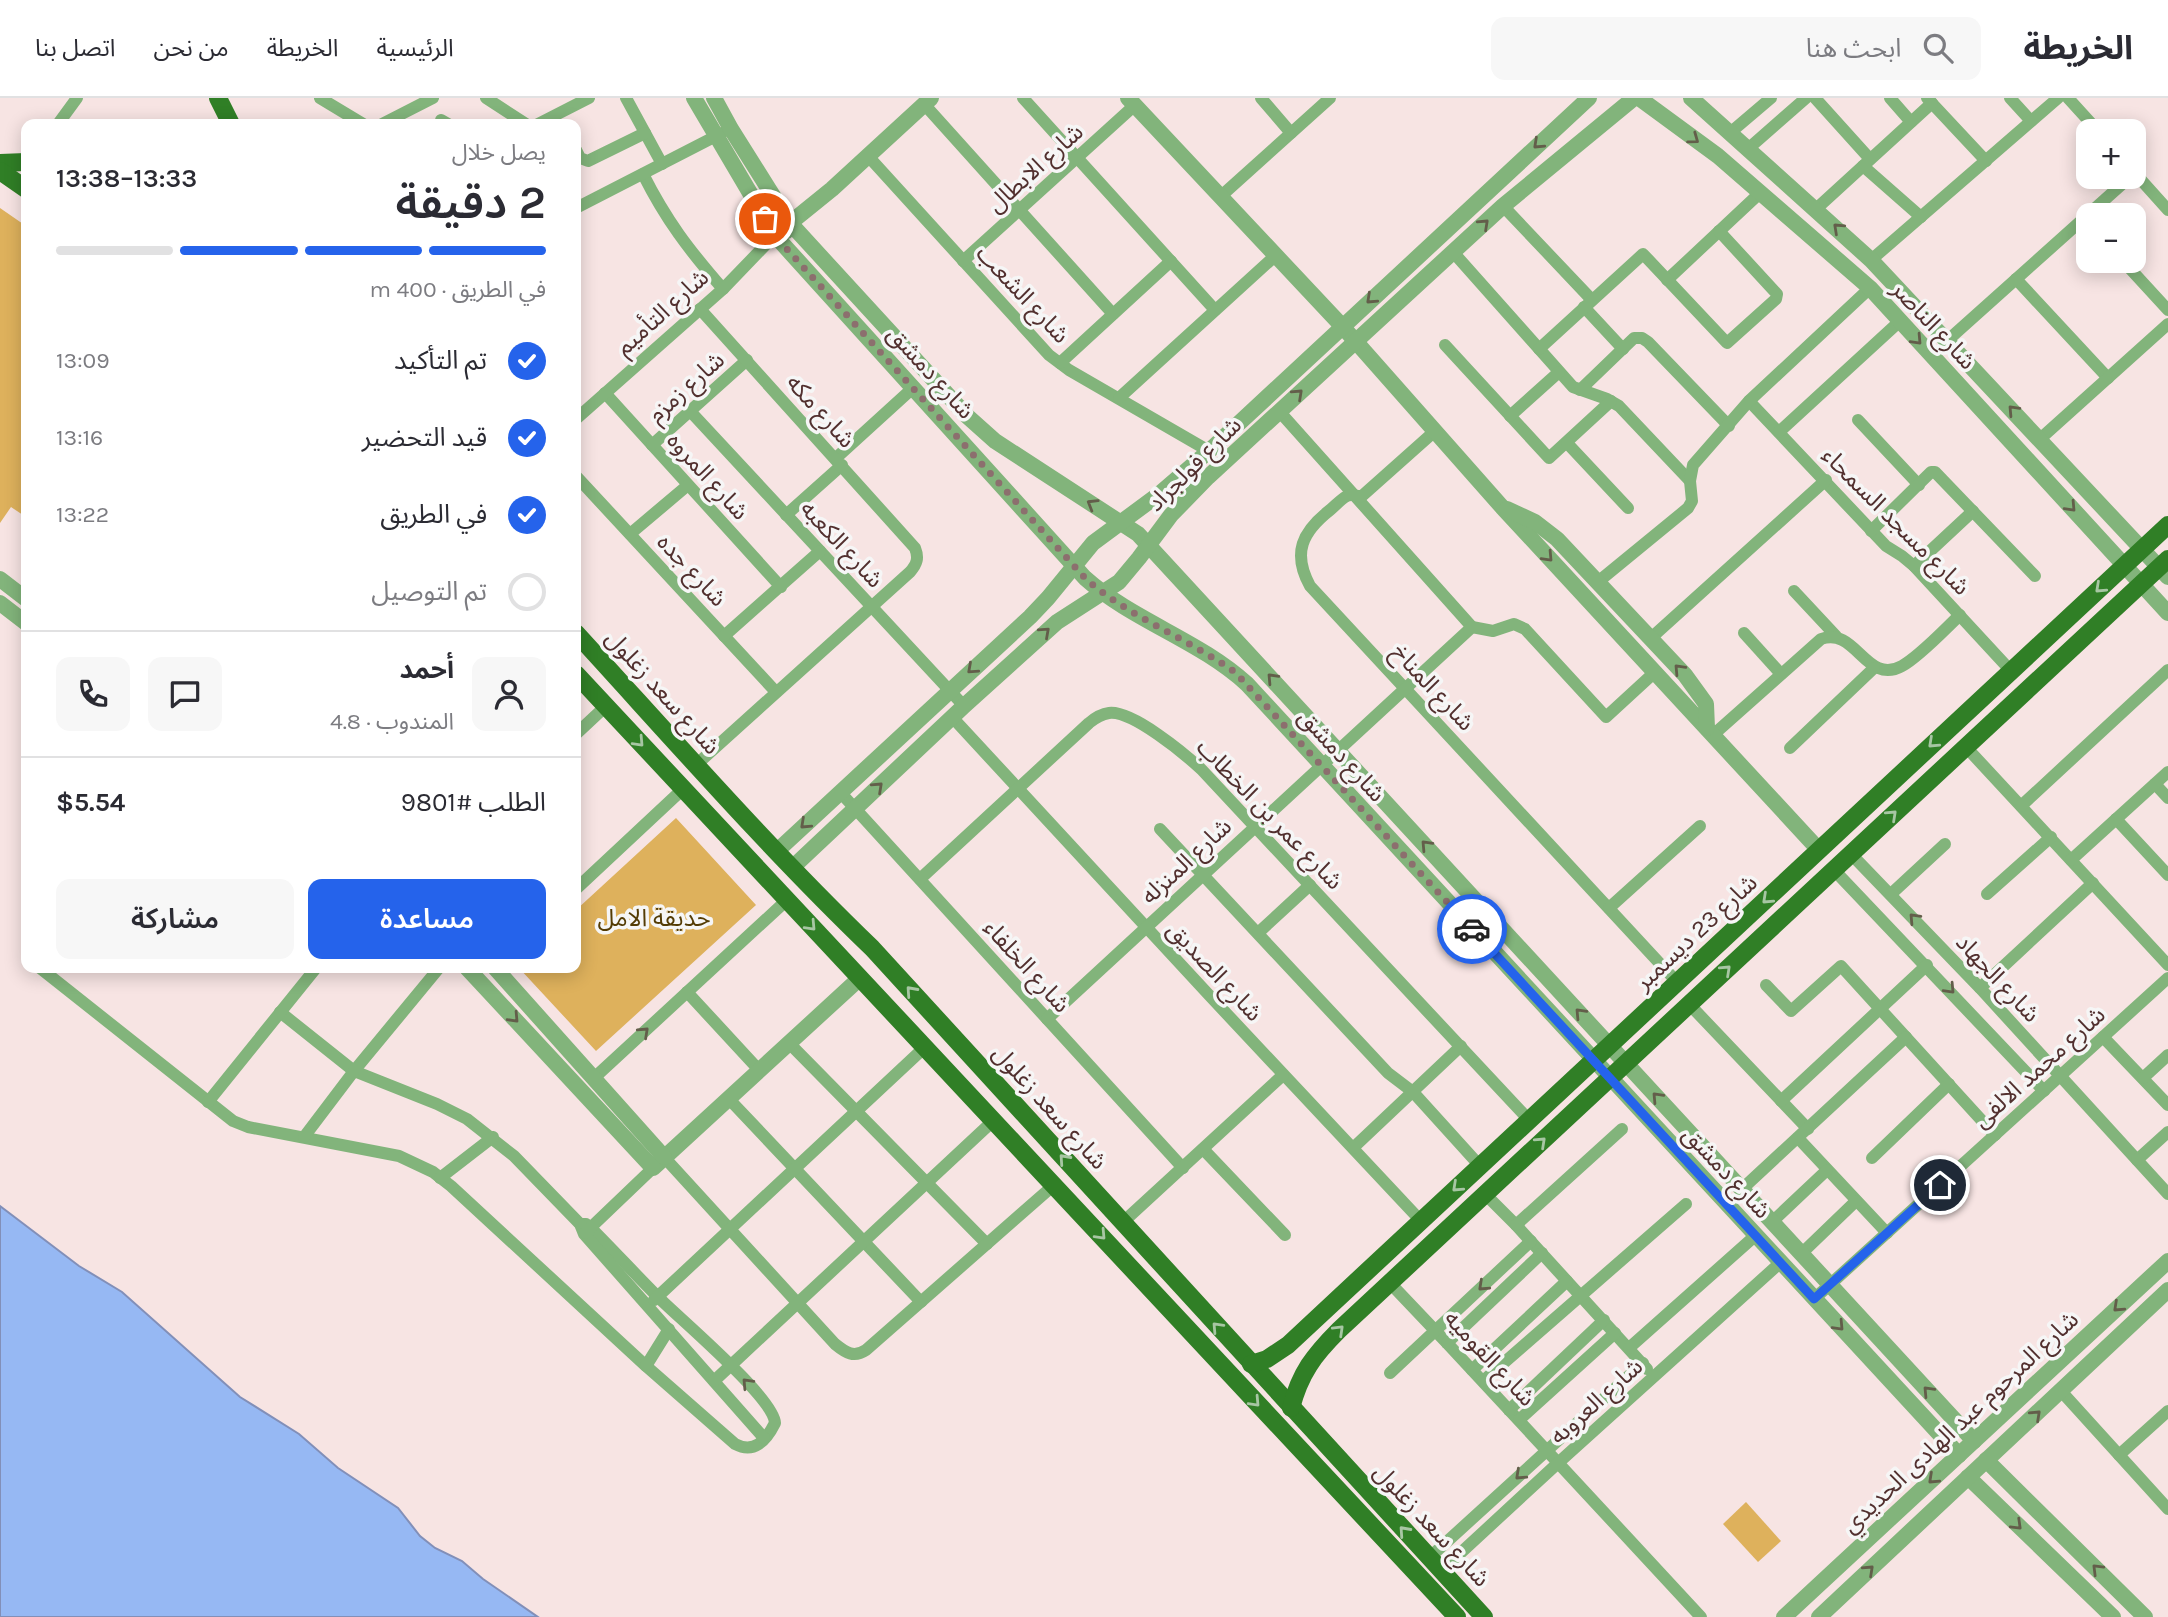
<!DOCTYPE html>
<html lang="ar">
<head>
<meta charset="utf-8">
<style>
  body { margin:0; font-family:Karla,"Noto Sans Arabic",sans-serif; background:#f7f7f7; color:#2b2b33; direction:rtl; height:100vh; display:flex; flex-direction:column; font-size:26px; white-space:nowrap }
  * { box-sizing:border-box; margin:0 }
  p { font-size:23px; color:#7c7c81 }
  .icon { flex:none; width:38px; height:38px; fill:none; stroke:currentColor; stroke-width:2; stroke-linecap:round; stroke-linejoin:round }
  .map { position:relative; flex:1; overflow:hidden; direction:ltr }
  .drawer { position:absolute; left:21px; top:21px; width:560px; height:854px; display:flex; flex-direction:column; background:#fff; border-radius:14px; box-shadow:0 4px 18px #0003; direction:rtl }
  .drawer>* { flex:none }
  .controls { position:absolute; left:2076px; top:21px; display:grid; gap:14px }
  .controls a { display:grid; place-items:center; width:70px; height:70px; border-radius:14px; background:#fff; box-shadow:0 4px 18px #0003; font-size:35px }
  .pin { position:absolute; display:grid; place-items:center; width:60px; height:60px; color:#fff; margin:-30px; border:4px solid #fff; border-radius:50%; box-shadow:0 2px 7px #0007 }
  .courier { position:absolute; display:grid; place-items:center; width:70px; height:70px; margin:-35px; border:5px solid #2563eb; border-radius:50%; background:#fff; color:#222; box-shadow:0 2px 9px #0007 }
  .summary em { font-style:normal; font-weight:600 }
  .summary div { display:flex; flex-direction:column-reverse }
  .summary { display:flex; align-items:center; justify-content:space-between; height:119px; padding:0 35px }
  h1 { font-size:46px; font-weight:600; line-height:52px }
  .bar { display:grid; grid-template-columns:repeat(4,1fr); gap:10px 7px; align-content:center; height:84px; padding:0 35px }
  .bar i { height:9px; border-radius:5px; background:#e1e1e2 }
  .bar .current { background:#2563eb }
  .bar p { grid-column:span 4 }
  .line { display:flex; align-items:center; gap:18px; padding:0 35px; border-top:2px solid #e1e1e2 }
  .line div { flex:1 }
  .round { display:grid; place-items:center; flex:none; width:74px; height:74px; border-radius:14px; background:#f7f7f7 }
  ol { padding:0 35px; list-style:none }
  li { display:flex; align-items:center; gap:21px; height:77px }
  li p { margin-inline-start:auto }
  li .icon { padding:7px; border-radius:50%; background:#2563eb; color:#fff; stroke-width:4 }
  li:last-child { color:#7c7c81 }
  li i { width:38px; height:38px; border:4px solid #e1e1e2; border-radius:50% }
  .cta { display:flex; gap:14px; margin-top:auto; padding:14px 35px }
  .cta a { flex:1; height:80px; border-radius:14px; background:#2563eb; color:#fff; font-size:28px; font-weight:600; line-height:80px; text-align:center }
  .cta a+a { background:#f7f7f7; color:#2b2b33 }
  header { display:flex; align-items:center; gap:42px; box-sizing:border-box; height:98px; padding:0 35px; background:#fff; border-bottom:2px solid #e1e1e2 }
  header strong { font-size:33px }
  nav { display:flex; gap:38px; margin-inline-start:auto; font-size:24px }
  .search { width:490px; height:63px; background:#f7f7f7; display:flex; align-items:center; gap:18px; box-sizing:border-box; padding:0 24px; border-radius:14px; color:#7c7c81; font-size:26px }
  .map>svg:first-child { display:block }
  .green { fill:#deb15c }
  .water { fill:#96b8f3; stroke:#828fb8; stroke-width:2 }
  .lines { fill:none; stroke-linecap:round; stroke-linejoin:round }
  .minor { stroke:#82b47b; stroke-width:12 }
  .tertiary { stroke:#82b47b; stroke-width:16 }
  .primary { stroke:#307f26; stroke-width:18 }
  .oneway { stroke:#635e4a }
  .oneway2 { stroke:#a7c6a3 }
  .done { stroke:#8c6f6e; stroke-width:7; stroke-dasharray:0 12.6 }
  .route { stroke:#2563eb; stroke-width:9 }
  .labels { text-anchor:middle; stroke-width:7; stroke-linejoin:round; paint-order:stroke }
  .street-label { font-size:24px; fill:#52302f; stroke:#f6f6f6 }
  .park-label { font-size:24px; fill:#543c05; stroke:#f6f6f6 }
</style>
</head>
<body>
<header>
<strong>الخريطة</strong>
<div class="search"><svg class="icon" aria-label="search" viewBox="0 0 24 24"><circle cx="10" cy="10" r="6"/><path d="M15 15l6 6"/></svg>ابحث هنا</div>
<nav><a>الرئيسية</a><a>الخريطة</a><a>من نحن</a><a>اتصل بنا</a></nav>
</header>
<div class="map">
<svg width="2168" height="1519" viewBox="0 0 2168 1519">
  <rect width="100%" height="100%" fill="#f7e4e3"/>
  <g class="green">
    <polygon points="0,110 26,128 26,419 11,409 0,425"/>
    <polygon points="676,720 756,807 596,953 519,870 576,870 576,812"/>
    <polygon points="1746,1404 1781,1443 1758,1464 1723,1426"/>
  </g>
  <polygon class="water" points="0,1108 79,1168 122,1194 240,1299 299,1336 338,1370 398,1410 420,1438 435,1450 462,1463 483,1481 538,1519 0,1519"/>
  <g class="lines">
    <g class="minor">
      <polyline points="320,0 363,26"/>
      <polyline points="486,0 526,26"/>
      <polyline points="626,0 662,66"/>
      <polyline points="1023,0 1215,212"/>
      <polyline points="1261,0 1291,35"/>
      <polyline points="1815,0 1870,61"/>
      <polyline points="1890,0 1911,24"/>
      <polyline points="1927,0 1986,63"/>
      <polyline points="2010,0 2031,23"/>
      <polyline points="2068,0 2098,33"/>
      <polyline points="924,6 1113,216"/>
      <polyline points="441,22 448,26"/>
      <polyline points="58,26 77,0"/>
      <polyline points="382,26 433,0"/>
      <polyline points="538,26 589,0"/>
      <polyline points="1731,34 1771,0"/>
      <polyline points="1749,50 1806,0"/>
      <polyline points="576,52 580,60 588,63 645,35"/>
      <polyline points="868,58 1049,257 1069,272 1209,353"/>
      <polyline points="1863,68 1921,119"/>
      <polyline points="2133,73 2168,112"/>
      <path d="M643,76c23,46 46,76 80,115"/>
      <polyline points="1220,99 1330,0"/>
      <polyline points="1503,108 1592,202"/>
      <polyline points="576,110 722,35"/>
      <polyline points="1816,111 1932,5"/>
      <polyline points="1453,154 1573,289 1607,301 1619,308 1690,383"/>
      <polyline points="1871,162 2058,0"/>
      <polyline points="963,163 1135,7"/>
      <polyline points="2123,163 2168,212"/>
      <polyline points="2016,181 2108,280"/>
      <polyline points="1667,182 1761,94"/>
      <polyline points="1584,209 1623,251"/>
      <polyline points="1948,242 2130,79"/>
      <polyline points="1445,247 1549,360 1611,303"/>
      <polyline points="1539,251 1643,156 1727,245 1776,201 1777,196 1719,133"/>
      <polyline points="1060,265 1171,163"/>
      <polyline points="1580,292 1634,240 1642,240 1648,244 1729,328"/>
      <polyline points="605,295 781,489"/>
      <polyline points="1119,300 1275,158"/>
      <polyline points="1749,303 1886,448 1902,458 1914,468 2011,573"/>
      <polyline points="690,313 964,608"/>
      <polyline points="1279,313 1472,529"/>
      <polyline points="1510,318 1559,274"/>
      <polyline points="576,321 723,191 775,137"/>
      <polyline points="1858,322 1919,387"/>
      <path d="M1435,333l-73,65c-6,1 -9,-3 -15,0 -6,3 -12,10 -17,14 -28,22 -38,43 -20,76l367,396"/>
      <polyline points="1779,334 1900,223"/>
      <polyline points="2040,341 2168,226"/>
      <polyline points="1567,345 1628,410"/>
      <polyline points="652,347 747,262"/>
      <polyline points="836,360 914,289"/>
      <polyline points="576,378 776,594"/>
      <polyline points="786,417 842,367"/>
      <polyline points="1871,433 1931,374 1935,374 2035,478"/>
      <polyline points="630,436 688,387"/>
      <polyline points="1914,468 1973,413"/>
      <polyline points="1599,483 1688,410 1692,403 1690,383 1693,367 1749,303 1870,190"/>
      <polyline points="1794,493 1836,538"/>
      <polyline points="1744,535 1781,576"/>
      <polyline points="724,538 820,453"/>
      <polyline points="1651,540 1826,382"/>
      <polyline points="952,619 1209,897 1421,1123"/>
      <polyline points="576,636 606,608"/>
      <path d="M1713,637l108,-96c35,-13 45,47 81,27 18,-10 42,-36 58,-51"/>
      <polyline points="1966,649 2168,867"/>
      <polyline points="1790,650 1874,570"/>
      <path d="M696,667l214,-193c7,-8 9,-14 5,-24l-215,-239"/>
      <polyline points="2155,686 2168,700"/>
      <polyline points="840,694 1183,1070"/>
      <polyline points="2021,708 2168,572"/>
      <polyline points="2116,721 2168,777"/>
      <polyline points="1160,731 1388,975 1413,994 1480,1068"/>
      <polyline points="1851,756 1980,890 2168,1096"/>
      <polyline points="2071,762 2168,674"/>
      <polyline points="1834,772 2044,993"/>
      <path d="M920,781l169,-156c6,-5 12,-9 20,-10 23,-3 76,41 93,57l327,350"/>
      <polyline points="576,791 683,691"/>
      <polyline points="1891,796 1945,746"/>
      <polyline points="1987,796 2051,739"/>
      <polyline points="1609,810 1700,728"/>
      <polyline points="1258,835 1310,787"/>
      <path d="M40,870l193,153 15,6 151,29 34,16 18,14 195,180 89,78c19,10 31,-3 40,-21 -1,-25 -95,-104 -117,-126 -23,-23 -45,-47 -68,-70l-4,-3h-6"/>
      <polyline points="1766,887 1791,913 1841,868 1995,1037"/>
      <polyline points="1980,890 2093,785"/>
      <polyline points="687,894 759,972"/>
      <polyline points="1689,906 1808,1031"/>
      <polyline points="280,914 354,973 437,1006 467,1021 514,1058 580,1126 584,1136 764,1340"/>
      <polyline points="1047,921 1472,529 1493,533 1514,526 1525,531 1606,619 1655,574"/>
      <polyline points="2103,939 2168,1007"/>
      <polyline points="789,945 987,1146"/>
      <polyline points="594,980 787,802"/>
      <polyline points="2143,980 2168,957"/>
      <polyline points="728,1000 921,1204"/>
      <polyline points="1781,1003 1927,867"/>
      <polyline points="208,1004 316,870"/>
      <polyline points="304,1039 354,973 439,870"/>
      <polyline points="1798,1040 1887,1135"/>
      <polyline points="1353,1050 1461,948"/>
      <polyline points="1203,1051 1285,1137"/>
      <path d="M664,1059l171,187c11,9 19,14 31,6l188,-165"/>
      <polyline points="1872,1060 1949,986"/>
      <polyline points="2137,1062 2168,1034"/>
      <polyline points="440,1080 493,1039"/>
      <polyline points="1742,1091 1906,939"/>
      <polyline points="1485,1096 1516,1127 1647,1271"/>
      <polyline points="1772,1124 1827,1072"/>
      <polyline points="1122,1125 1283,977"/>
      <polyline points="1516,1127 1622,1031"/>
      <polyline points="585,1135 653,1070"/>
      <polyline points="1801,1156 1856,1103"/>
      <polyline points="1390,1185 1447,1245 1701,1519"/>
      <polyline points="1814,1201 2168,880"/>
      <polyline points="654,1202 925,949"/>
      <polyline points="1447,1245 1542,1155"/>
      <polyline points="1629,1250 1755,1138"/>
      <polyline points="646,1268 669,1231"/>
      <polyline points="1472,1272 1567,1183"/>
      <polyline points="1390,1275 1531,1143"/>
      <polyline points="714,1283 993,1023"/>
      <polyline points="1483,1283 1686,1106"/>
      <polyline points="2061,1293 2168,1411"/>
      <polyline points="1509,1312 1604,1222"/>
      <polyline points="1519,1322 1615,1235"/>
      <polyline points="2119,1357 2168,1313"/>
      <polyline points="1429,1460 1643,1265"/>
      <polyline points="1441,1473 1558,1365 1780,1165"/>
    </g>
    <g class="tertiary">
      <path d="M694,0l76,129 10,14 305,337c48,43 114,62 162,106l712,771"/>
      <polyline points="714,0 731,31 790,125 967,318 995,343 1138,436 1974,1343"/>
      <polyline points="1128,0 1342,228 1502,409 1819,752"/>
      <polyline points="1639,0 1718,58 1870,190 2168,515"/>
      <polyline points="1691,0 1871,162 2168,479"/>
      <polyline points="787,133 790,125 832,91 931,0"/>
      <polyline points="1507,411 1535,424 1557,441 1685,577 1706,606 1707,630"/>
      <polyline points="0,481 26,501"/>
      <polyline points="0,505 26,525"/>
      <polyline points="777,753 1030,519 1048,500 1093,445 1158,397 1209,353 1589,0"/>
      <polyline points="793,769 964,608 1057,524 1119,484 1139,460 1171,417 1208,379 1503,108 1634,0"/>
      <polyline points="467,870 653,1070 860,880"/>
      <polyline points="495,870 664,1059"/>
      <polyline points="1986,1362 2145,1519"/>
      <polyline points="1968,1379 2113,1519"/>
      <polyline points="1784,1519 2168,1163"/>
      <polyline points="1819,1519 2168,1192"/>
    </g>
    <g class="primary">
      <polyline points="218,0 231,26"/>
      <polyline points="0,65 26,64"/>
      <polyline points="0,73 26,91"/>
      <path d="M576,535c97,106 192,215 296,315l612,669"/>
      <polyline points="576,576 1457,1519"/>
      <polyline points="1251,1266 1267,1261 1288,1247 2168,427"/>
      <path d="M1291,1310c9,-35 23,-53 48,-78l829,-771"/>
    </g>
  </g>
  <defs><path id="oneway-chevron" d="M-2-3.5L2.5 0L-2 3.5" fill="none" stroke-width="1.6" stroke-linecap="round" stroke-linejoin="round" transform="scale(1.75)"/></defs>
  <g class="oneway">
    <use href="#oneway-chevron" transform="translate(1694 41) rotate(36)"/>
    <use href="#oneway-chevron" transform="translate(1538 46) rotate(137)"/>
    <use href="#oneway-chevron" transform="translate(1484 126) rotate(-43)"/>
    <use href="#oneway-chevron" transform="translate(1838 130) rotate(-137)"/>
    <use href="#oneway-chevron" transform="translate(1371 201) rotate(137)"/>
    <use href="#oneway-chevron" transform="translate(1917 242) rotate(47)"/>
    <use href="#oneway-chevron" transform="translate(1298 296) rotate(-43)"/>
    <use href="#oneway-chevron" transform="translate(2013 312) rotate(-133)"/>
    <use href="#oneway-chevron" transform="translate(1092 406) rotate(-149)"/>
    <use href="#oneway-chevron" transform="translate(2071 409) rotate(47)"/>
    <use href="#oneway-chevron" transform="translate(1548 459) rotate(47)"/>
    <use href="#oneway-chevron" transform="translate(1045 534) rotate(-42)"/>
    <use href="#oneway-chevron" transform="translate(972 571) rotate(138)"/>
    <use href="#oneway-chevron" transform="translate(1679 571) rotate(-133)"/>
    <use href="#oneway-chevron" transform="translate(1272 580) rotate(-133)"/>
    <use href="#oneway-chevron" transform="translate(878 689) rotate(-43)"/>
    <use href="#oneway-chevron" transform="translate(805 726) rotate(137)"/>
    <use href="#oneway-chevron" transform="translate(1426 747) rotate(-133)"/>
    <use href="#oneway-chevron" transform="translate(1914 820) rotate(-133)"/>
    <use href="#oneway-chevron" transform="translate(1950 891) rotate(47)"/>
    <use href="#oneway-chevron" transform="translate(1580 915) rotate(-133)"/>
    <use href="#oneway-chevron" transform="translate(514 920) rotate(47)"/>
    <use href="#oneway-chevron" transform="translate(644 934) rotate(-43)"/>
    <use href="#oneway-chevron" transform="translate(1657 999) rotate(-133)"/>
    <use href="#oneway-chevron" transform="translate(1483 1188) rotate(137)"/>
    <use href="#oneway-chevron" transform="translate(2118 1209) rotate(137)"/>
    <use href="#oneway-chevron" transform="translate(1839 1228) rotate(47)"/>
    <use href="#oneway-chevron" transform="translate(747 1285) rotate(-133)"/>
    <use href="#oneway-chevron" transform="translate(1928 1293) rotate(-133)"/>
    <use href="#oneway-chevron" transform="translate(2036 1317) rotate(-43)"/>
    <use href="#oneway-chevron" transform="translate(1520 1377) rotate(137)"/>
    <use href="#oneway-chevron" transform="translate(1933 1381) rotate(137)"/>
    <use href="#oneway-chevron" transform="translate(2017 1427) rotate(44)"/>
    <use href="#oneway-chevron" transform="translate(2097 1471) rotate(-135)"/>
    <use href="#oneway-chevron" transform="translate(1869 1472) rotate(-43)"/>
  </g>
  <g class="oneway2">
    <use href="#oneway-chevron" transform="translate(2100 490) rotate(137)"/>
    <use href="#oneway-chevron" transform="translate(639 644) rotate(47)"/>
    <use href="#oneway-chevron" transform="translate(1933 645) rotate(137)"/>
    <use href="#oneway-chevron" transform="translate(1892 717) rotate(-43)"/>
    <use href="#oneway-chevron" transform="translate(1767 801) rotate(137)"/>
    <use href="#oneway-chevron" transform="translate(811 828) rotate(47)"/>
    <use href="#oneway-chevron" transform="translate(1726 872) rotate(-43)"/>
    <use href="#oneway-chevron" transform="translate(911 893) rotate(-132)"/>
    <use href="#oneway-chevron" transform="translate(1541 1044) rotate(-43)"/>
    <use href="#oneway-chevron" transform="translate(1064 1061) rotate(-132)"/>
    <use href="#oneway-chevron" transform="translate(1457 1089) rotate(137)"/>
    <use href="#oneway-chevron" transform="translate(1101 1137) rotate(47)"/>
    <use href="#oneway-chevron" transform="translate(1217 1229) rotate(-133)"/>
    <use href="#oneway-chevron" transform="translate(1339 1232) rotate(-44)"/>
    <use href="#oneway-chevron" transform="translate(1255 1304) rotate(47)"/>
    <use href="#oneway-chevron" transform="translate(1404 1433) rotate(-132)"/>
  </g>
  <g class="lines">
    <path class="done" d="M765,121l21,29 299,330c42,38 104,61 151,95l236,256"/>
    <polyline class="route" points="1472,831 1814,1201 1940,1087"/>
  </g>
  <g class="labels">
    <g class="street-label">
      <text transform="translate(1035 70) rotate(-42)" y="8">شارع الابطال</text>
      <text transform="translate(1023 196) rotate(47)" y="8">شارع الشعب</text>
      <text transform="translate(662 214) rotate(-42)" y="8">شارع التأميم</text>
      <text transform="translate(1934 227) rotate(47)" y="8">شارع الناصر</text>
      <text transform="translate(931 274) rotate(48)" y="8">شارع دمشق</text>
      <text transform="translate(686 289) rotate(-42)" y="8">شارع زمزم</text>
      <text transform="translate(821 313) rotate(48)" y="8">شارع مكه</text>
      <text transform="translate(1194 366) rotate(-45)" y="8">شارع فولجراد</text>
      <text transform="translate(708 378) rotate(48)" y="8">شارع المروه</text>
      <text transform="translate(1896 423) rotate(45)" y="8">شارع مسجد السمحاء</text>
      <text transform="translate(842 446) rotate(47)" y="8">شارع الكعبه</text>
      <text transform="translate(692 472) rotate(47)" y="8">شارع جده</text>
      <text transform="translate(1433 589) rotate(47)" y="8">شارع المناخ</text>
      <text transform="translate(663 594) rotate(48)" y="8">شارع سعد زغلول</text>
      <text transform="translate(1342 657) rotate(48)" y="8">شارع دمشق</text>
      <text transform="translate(1270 716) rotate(46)" y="8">شارع عمر بن الخطاب</text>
      <text transform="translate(1186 763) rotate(-43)" y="8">شارع المنزله</text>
      <text transform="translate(1696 834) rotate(-43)" y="8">شارع 23 ديسمبر</text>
      <text transform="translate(1027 868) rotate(48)" y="8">شارع الخلفاء</text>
      <text transform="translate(1215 873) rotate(47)" y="8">شارع الصديق</text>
      <text transform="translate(1998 880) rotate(47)" y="8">شارع الجهاد</text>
      <text transform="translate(2039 969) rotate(-42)" y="8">شارع محمد الالفى</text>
      <text transform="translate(1050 1009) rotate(48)" y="8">شارع سعد زغلول</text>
      <text transform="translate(1727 1074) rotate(47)" y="8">شارع دمشق</text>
      <text transform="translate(1490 1260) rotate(47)" y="8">شارع القوميه</text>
      <text transform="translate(1596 1303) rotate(-42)" y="8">شارع العروبه</text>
      <text transform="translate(1960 1324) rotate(-43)" y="8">شارع المرحوم عبد الهادى الحديدي</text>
      <text transform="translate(1432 1427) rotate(47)" y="8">شارع سعد زغلول</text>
    </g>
    <g class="park-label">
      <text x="654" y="828">حديقة الامل</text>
    </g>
  </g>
</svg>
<div class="controls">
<a>+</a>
<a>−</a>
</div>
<div class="pin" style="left:765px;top:121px;background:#ea580c"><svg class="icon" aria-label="bag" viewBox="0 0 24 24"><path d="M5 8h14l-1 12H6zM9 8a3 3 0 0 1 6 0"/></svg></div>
<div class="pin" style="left:1940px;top:1087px;background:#1f2937"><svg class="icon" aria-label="home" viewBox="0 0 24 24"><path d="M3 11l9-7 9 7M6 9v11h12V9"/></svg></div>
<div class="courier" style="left:1472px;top:831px"><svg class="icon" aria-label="car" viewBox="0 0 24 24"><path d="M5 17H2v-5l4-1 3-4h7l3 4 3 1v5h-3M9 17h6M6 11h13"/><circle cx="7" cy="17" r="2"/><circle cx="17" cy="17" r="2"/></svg></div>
<section class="drawer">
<div class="summary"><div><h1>2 دقيقة</h1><p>يصل خلال</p></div><em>13:33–13:38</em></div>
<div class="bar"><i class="current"></i><i class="current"></i><i class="current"></i><i></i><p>في الطريق · 400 m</p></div>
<ol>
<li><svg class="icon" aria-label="check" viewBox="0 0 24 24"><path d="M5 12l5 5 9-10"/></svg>تم التأكيد<p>13:09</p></li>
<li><svg class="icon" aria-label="check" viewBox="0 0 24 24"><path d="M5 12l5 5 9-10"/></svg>قيد التحضير<p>13:16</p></li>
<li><svg class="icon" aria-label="check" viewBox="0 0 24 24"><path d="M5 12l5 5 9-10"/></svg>في الطريق<p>13:22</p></li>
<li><i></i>تم التوصيل</li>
</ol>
<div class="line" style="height:126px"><a class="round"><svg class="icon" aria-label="person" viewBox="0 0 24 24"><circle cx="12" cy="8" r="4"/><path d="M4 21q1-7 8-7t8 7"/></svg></a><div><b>أحمد</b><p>المندوب · 4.8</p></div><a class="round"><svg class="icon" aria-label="chat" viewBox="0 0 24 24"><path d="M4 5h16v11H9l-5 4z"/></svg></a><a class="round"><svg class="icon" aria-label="phone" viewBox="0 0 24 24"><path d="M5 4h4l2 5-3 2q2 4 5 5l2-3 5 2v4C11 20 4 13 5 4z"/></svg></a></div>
<div class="line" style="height:91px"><div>الطلب #9801</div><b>$5.54</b></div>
<div class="cta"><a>مساعدة</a><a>مشاركة</a></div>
</section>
</div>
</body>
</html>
